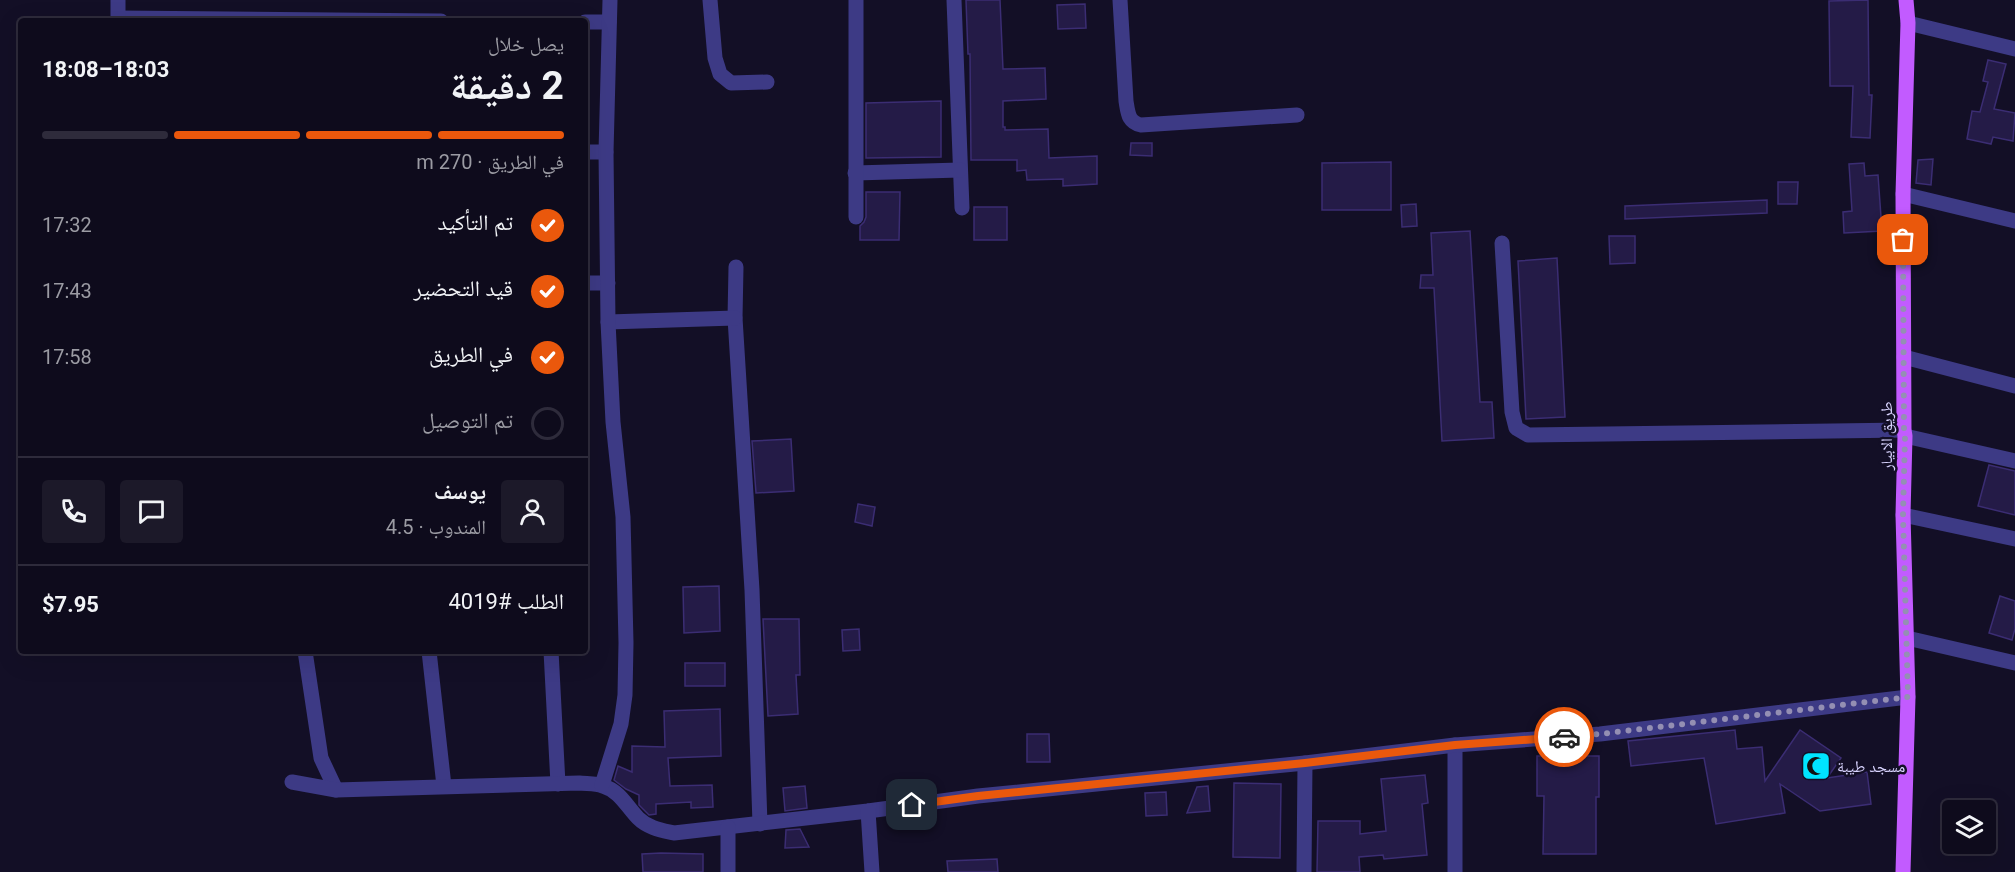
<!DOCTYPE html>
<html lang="ar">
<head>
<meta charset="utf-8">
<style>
  body { margin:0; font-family:Roboto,"Noto Naskh Arabic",sans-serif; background:#1c1929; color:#f1f3f6; direction:rtl; height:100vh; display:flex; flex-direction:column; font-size:22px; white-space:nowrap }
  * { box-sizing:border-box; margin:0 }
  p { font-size:20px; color:#9b9ba3 }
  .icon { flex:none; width:33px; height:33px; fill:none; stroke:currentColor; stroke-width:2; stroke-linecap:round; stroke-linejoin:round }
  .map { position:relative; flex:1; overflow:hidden; direction:ltr }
  .panel { position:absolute; left:18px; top:18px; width:570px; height:636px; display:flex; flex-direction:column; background:#0e0b1c; border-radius:6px; box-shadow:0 6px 24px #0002,0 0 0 2px #2e2b3b; direction:rtl }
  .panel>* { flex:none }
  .fabs { position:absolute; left:1942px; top:800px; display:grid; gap:12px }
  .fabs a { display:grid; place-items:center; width:54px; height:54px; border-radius:6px; background:#0e0b1c; box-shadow:0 6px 24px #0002,0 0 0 2px #2e2b3b; font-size:30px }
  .pin { position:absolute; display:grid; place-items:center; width:51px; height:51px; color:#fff; margin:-26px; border-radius:12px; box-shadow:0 3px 9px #0006 }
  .courier { position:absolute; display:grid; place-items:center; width:60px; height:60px; margin:-30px; border:4px solid #ea580c; border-radius:50%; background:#fff; color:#222; box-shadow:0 2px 8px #0007 }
  .overview em { font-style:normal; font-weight:700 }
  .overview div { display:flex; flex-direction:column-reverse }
  .overview { display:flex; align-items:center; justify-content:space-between; height:102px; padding:0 24px }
  h1 { font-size:39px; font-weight:700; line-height:45px }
  .bar { display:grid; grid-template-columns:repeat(4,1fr); gap:9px 6px; align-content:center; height:72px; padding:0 24px }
  .bar i { height:8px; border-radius:4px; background:#2e2b3b }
  .bar .on { background:#ea580c }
  .bar p { grid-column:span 4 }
  .line { display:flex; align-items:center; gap:15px; padding:0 24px; border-top:2px solid #2e2b3b }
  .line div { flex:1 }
  .round { display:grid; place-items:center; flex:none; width:63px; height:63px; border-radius:6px; background:#1c1929 }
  ol { padding:0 24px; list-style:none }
  li { display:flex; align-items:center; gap:18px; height:66px }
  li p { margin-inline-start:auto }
  li .icon { padding:6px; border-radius:50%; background:#ea580c; color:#fff; stroke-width:4 }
  li:last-child { color:#9b9ba3 }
  li i { width:33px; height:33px; border:3px solid #2e2b3b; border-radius:50% }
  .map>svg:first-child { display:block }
  .building { fill:#241b47; stroke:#3b2d73; stroke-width:1.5 }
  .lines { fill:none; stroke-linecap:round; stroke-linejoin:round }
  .minor { stroke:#3d3a85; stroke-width:15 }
  .major { stroke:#c25bff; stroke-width:15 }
  .done { stroke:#948fb3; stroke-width:6; stroke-dasharray:0 10.8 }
  .route { stroke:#ea580c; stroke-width:8 }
  .labels { text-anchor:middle; stroke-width:5; stroke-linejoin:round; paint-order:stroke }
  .street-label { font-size:16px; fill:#d9d4ff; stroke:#130f26 }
  .poi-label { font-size:16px; fill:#d9d4ff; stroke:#130f26; text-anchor:start }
</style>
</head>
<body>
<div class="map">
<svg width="2015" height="872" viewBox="0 0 2015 872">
  <rect width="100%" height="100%" fill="#130f26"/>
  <g class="building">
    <polygon points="966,0 1000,0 1003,69 1045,68 1046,99 1003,101 1003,127 1005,127 1005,130 1048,129 1049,158 1097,156 1097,184 1063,186 1063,179 1027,180 1026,170 1017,171 1017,160 971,160 970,54 968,54"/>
    <polygon points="1868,0 1869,95 1872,95 1870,138 1851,137 1853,86 1830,86 1829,1"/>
    <polygon points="1085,4 1086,28 1058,29 1057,5"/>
    <polygon points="1988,60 2006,64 1994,109 2015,113 2013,141 1993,137 1991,144 1967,139 1972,111 1980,112 1988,82 1983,81"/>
    <polygon points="941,101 941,157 866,158 866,103"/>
    <polygon points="1131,143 1152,143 1152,156 1130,155"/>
    <polygon points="1933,159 1931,185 1916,183 1918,160"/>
    <polygon points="1391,162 1391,210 1322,210 1322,163"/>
    <polygon points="1864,163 1865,176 1878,175 1882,231 1844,233 1843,212 1852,211 1849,164"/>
    <polygon points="1778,182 1798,182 1797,204 1778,204"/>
    <polygon points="866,192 900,192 899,240 860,240 860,226 864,222 866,217"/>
    <polygon points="1767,200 1767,213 1625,219 1625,206"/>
    <polygon points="1416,204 1417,226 1402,227 1401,205"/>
    <rect x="974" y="207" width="33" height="33"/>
    <polygon points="1470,231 1480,402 1492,402 1494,438 1442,441 1434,288 1420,288 1421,275 1433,275 1431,233"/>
    <polygon points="1609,236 1635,236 1635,263 1610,264"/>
    <polygon points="1557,258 1565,417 1526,419 1518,261"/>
    <polygon points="791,439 794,491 756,493 752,441"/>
    <polygon points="1989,465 2015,471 2015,515 1978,506"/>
    <polygon points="858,504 875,507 872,526 855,522"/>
    <polygon points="719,586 720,631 684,633 683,587"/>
    <polygon points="2000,596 2015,601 2015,629 2012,640 1989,633"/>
    <polygon points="763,619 799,619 800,675 796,675 798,714 768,716"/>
    <polygon points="859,629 860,650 843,651 842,630"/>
    <rect x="685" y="663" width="40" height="23"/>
    <polygon points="720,709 721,756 668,758 670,786 712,785 713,807 691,808 691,802 656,804 656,814 649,815 639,805 639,795 626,789 614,780 618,766 632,772 632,746 665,747 664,711"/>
    <polygon points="1735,730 1737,749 1762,747 1765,781 1800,730 1841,758 1827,778 1867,772 1871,804 1820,811 1780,784 1785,813 1716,824 1704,758 1631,766 1628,741"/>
    <polygon points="1027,734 1049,734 1050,762 1027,762"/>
    <polygon points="1537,756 1599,756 1599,797 1596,797 1596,854 1543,854 1544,796 1537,796"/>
    <polygon points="1425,775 1428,803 1422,804 1427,855 1384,859 1383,855 1359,857 1360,872 1317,872 1318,821 1360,821 1360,834 1386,831 1381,779"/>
    <polygon points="1234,783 1281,784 1280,858 1233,857"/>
    <polygon points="805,786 807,808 785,811 783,788"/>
    <polygon points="1208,786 1210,811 1187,813 1197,787"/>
    <polygon points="1166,792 1167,815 1146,816 1145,793"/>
    <polygon points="800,829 809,847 785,848 786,830"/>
    <polygon points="661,853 703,854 703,872 643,872 642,854"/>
    <polygon points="997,859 998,872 948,872 947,861"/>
  </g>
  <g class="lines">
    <g class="minor">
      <polyline points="710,0 715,58 720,74 731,83 767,82"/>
      <polyline points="954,0 962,208"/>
      <path d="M1120,0l6,101c2,12 2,21 15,24l156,-10"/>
      <polyline points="118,18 441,21"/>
      <polyline points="118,21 118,0"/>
      <polyline points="585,22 609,22"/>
      <polyline points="1908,23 2015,49"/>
      <polyline points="585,152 606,152"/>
      <polyline points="855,173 960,170"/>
      <polyline points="1903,194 2015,221"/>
      <polyline points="856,217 856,0"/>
      <polyline points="1502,243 1512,412 1516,428 1528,435 1904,430"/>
      <polyline points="736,267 735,318 752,590 760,824"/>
      <polyline points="585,283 608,283"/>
      <polyline points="608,322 735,318"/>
      <polyline points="1904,357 2015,386"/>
      <polyline points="1905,436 2015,461"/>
      <polyline points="1903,515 2015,539"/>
      <polyline points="1907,638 2015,663"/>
      <polyline points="305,651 321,758 336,790"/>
      <polyline points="429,651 444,786"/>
      <polyline points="551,651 558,784"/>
      <polyline points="1455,745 1455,872"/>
      <path d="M292,782l44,8 243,-7c7,1 17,0 24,3 17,5 24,21 35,32 10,10 23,12 36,15l194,-22 110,-15 327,-33 150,-18 145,-11 308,-37"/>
      <polyline points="602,785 621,724 625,695 626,643 623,517 613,422 608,322 606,152 610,0"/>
      <polyline points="868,811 872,872"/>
      <polyline points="728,827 728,872"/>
      <polyline points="1304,872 1305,763"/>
    </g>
    <polyline class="major" points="1903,872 1908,697 1903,515 1905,436 1904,430 1903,194 1908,23 1906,0"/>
  </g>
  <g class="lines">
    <polyline class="done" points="1564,737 1600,734 1908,697 1903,515 1905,436 1904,430 1903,240"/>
    <polyline class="route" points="912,805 978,796 1305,763 1455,745 1564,737"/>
  </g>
  <defs>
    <g id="mosque-square" transform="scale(1.5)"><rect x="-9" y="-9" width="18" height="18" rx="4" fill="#00e5ff" stroke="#130f26"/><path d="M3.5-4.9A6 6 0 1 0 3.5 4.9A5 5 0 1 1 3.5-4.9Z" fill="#111"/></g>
  </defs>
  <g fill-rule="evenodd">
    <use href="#mosque-square" x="1816" y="766"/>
  </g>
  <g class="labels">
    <g class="street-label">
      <text transform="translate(1886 436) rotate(-90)" y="6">طريق الابيار</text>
    </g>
    <g class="poi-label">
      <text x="1837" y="772">مسجد طيبة</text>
    </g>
  </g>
</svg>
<div class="fabs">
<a><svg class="icon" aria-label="layers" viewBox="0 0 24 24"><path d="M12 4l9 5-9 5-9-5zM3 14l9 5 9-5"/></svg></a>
</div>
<div class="pin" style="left:1903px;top:240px;background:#ea580c"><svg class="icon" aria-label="bag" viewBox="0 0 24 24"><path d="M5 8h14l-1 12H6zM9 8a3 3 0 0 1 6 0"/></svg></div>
<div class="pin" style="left:912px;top:805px;background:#1f2937"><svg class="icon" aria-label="home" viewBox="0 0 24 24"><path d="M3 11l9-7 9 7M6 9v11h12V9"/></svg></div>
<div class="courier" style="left:1564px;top:737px"><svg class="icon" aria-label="car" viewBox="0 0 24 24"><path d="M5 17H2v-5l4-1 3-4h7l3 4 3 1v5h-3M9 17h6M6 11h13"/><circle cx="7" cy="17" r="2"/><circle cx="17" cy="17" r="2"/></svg></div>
<section class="panel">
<div class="overview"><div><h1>2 دقيقة</h1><p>يصل خلال</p></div><em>18:03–18:08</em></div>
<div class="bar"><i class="on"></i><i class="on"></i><i class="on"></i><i></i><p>في الطريق · 270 m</p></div>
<ol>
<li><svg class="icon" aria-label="check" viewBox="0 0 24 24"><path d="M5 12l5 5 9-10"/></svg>تم التأكيد<p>17:32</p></li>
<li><svg class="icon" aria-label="check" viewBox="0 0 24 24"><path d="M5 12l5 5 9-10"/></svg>قيد التحضير<p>17:43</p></li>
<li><svg class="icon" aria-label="check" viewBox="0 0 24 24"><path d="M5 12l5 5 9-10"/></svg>في الطريق<p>17:58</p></li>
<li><i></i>تم التوصيل</li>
</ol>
<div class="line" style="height:108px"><a class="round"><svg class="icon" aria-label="person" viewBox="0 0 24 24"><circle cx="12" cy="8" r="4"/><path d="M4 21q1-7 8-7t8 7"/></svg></a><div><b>يوسف</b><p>المندوب · 4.5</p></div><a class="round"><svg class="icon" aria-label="chat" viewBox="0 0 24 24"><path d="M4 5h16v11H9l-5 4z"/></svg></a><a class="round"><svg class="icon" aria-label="phone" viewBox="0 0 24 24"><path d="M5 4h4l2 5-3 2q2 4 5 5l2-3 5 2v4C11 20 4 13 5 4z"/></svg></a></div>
<div class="line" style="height:78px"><div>الطلب #4019</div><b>$7.95</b></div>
</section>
</div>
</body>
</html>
